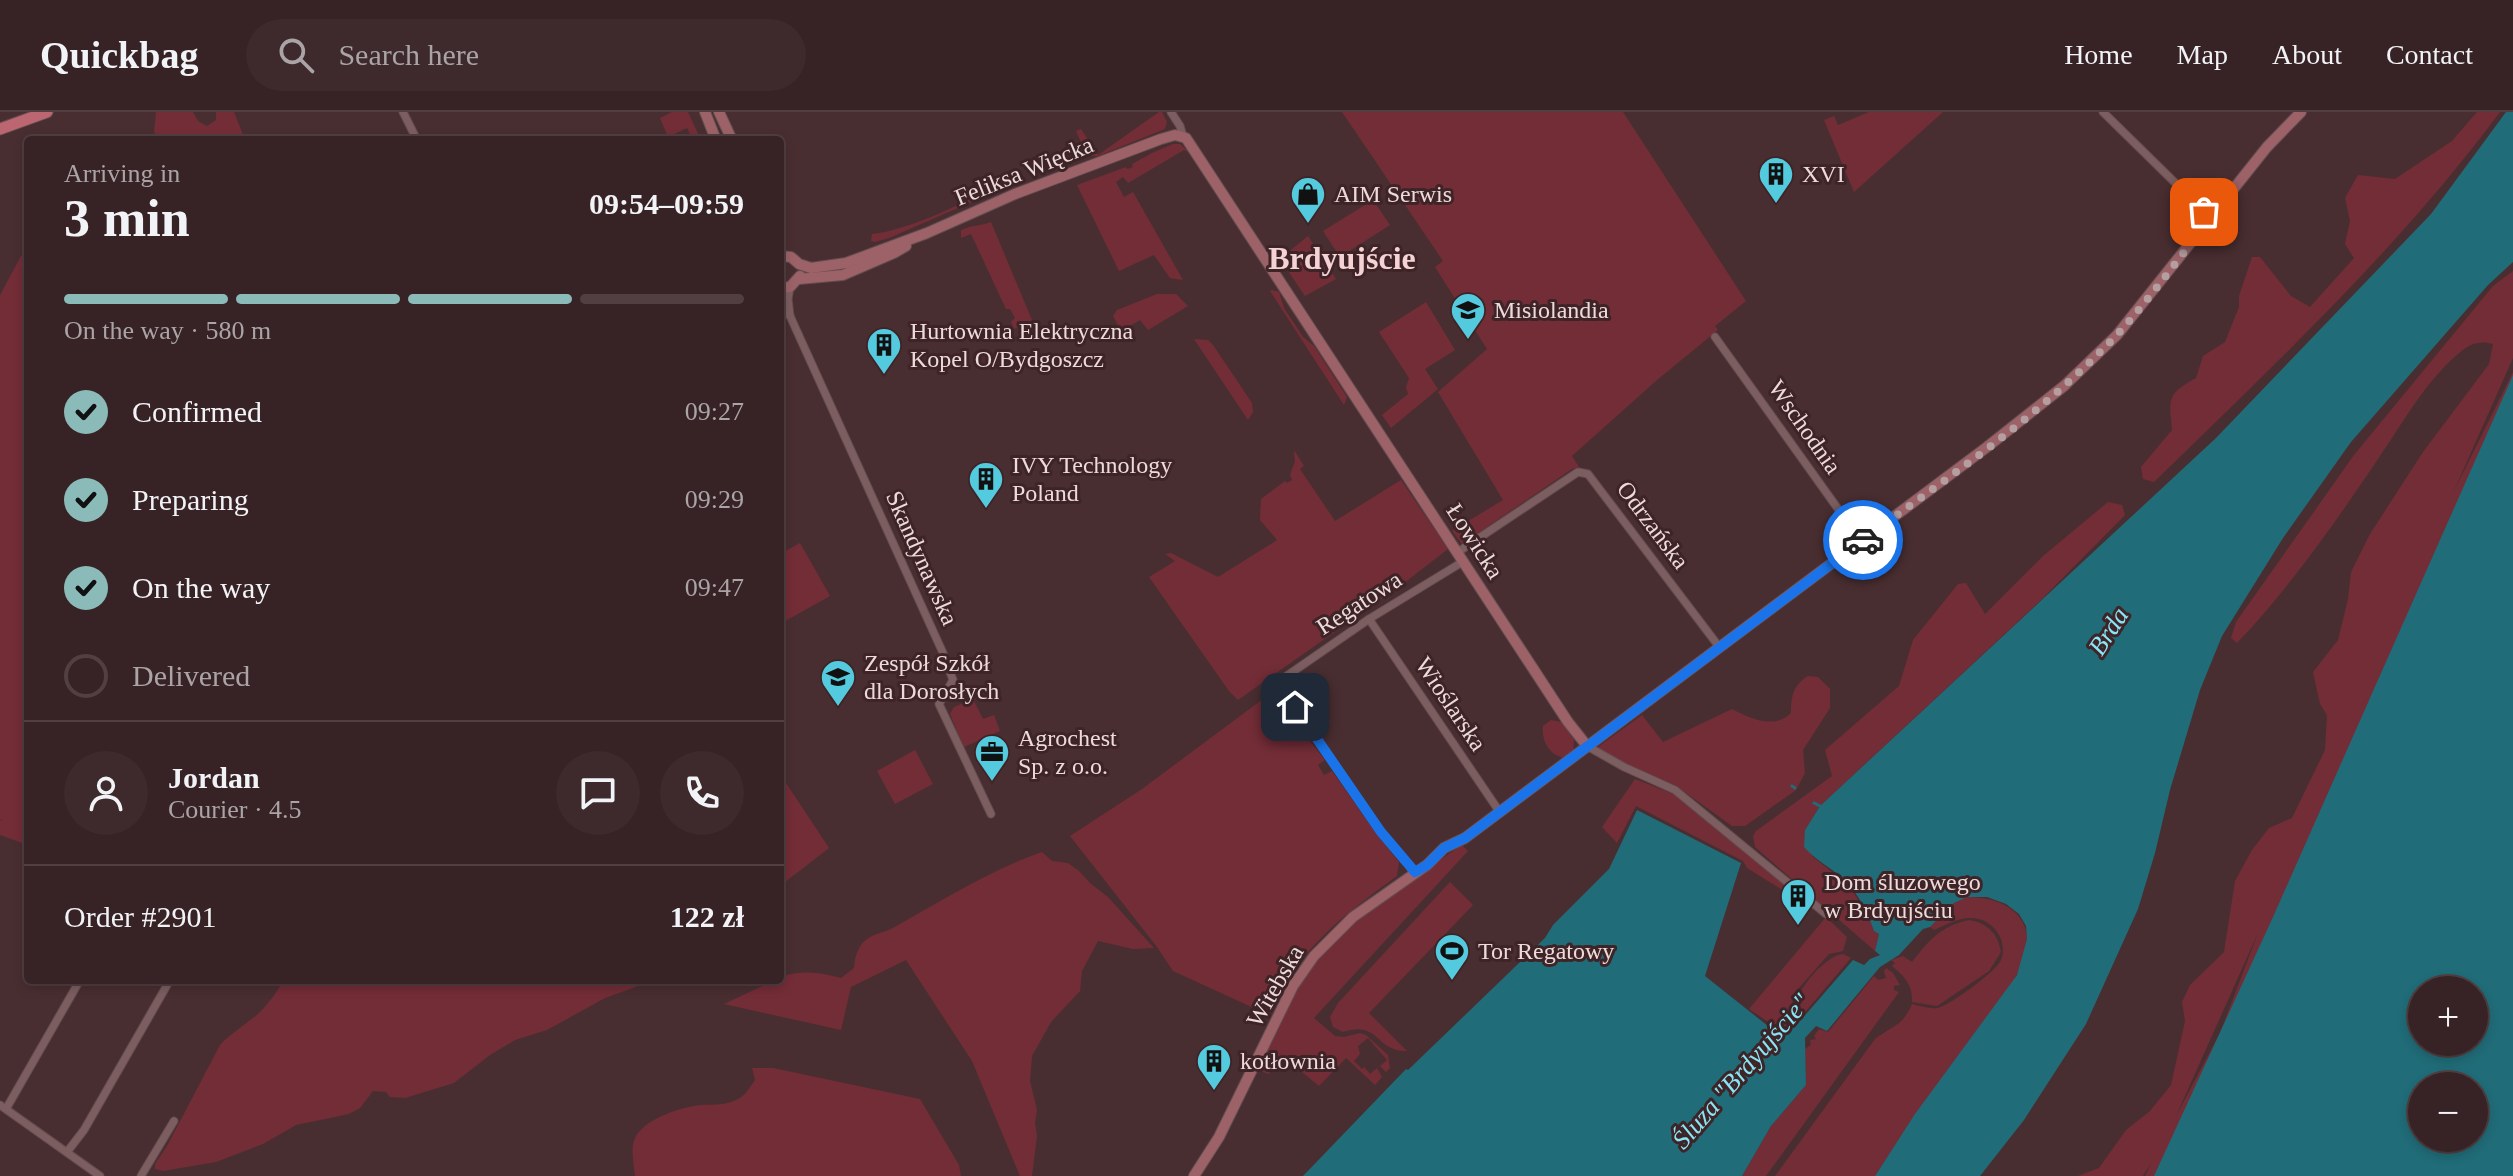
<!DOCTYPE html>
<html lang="en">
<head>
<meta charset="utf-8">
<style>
  body { margin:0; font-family:"Times New Roman",serif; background:#3e2a2d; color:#f1f3f6; height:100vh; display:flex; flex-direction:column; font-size:30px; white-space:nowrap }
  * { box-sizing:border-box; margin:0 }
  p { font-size:26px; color:#aaa4a7 }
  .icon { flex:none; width:44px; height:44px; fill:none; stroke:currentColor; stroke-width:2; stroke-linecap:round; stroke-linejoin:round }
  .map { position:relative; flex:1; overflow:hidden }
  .drawer { position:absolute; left:24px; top:24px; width:760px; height:848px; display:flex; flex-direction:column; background:#372225; border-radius:8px; box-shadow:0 4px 12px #0003,0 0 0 2px #513f42 }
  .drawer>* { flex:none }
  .controls { position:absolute; left:2408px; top:864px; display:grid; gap:16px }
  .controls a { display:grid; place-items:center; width:80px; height:80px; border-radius:50%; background:#372225; box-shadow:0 4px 12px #0003,0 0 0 2px #513f42; font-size:40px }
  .pin { position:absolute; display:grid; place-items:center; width:68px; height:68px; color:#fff; margin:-34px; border-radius:16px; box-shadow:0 4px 12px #0006 }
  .courier { position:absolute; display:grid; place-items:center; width:80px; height:80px; margin:-40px; border:6px solid #1a73e8; border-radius:50%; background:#fff; color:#222; box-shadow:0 2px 10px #0007 }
  .headline em { font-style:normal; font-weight:600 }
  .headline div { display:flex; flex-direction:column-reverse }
  .headline { display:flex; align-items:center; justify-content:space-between; height:136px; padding:0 40px }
  h1 { font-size:52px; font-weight:600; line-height:60px }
  .bar { display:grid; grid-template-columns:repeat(4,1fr); gap:12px 8px; align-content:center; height:96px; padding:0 40px }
  .bar i { height:10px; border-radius:6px; background:#513f42 }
  .bar .current { background:#8bbbb9 }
  .bar p { grid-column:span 4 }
  .line { display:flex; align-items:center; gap:20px; padding:0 40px; border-top:2px solid #513f42 }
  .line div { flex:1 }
  .round { display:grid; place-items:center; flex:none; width:84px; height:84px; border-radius:42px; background:#3e2a2d }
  ol { padding:0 40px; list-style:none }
  li { display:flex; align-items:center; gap:24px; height:88px }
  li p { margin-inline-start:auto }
  li .icon { padding:8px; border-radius:50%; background:#8bbbb9; color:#111; stroke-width:4 }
  li:last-child { color:#aaa4a7 }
  li i { width:44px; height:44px; border:4px solid #513f42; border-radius:50% }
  header { display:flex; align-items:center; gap:48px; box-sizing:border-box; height:112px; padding:0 40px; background:#372225; border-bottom:2px solid #513f42 }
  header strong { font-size:38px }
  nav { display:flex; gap:44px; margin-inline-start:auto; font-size:28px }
  .search { width:560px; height:72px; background:#3e2a2d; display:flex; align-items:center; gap:20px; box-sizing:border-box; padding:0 28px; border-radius:44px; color:#aaa4a7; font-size:30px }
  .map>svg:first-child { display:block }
  .green { fill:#732d37; fill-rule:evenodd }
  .water { fill:#206c78; fill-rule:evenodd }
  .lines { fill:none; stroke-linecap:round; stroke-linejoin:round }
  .stream { stroke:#206c78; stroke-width:3 }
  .street-casing { stroke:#634d50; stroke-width:9 }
  .secondary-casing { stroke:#634d50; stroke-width:12 }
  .primary-casing { stroke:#634d50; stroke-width:13 }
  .street { stroke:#7c5e60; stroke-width:7 }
  .secondary { stroke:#9c6268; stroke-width:10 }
  .primary { stroke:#bc6671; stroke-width:11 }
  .done { stroke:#b49ea0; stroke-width:8; stroke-dasharray:0 14.4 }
  .route { stroke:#1a73e8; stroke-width:10 }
  .labels { text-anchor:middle; stroke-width:6; stroke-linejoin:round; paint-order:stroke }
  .street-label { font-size:24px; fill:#eddbdc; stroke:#3e2427 }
  .poi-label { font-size:24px; fill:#eddbdc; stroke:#3e2427; text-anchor:start }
  .water-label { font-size:26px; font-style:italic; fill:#88e6f7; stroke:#3e2427 }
  .district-label { font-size:32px; font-weight:bold; fill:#f5d2d4; stroke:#3e2427 }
</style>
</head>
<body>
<header>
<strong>Quickbag</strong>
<div class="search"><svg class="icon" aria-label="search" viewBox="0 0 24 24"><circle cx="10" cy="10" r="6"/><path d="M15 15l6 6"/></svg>Search here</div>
<nav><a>Home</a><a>Map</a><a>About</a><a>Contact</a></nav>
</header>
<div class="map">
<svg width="2513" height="1064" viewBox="0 0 2513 1064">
  <rect width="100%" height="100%" fill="#492e31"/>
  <g class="green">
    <polygon points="156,0 193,0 198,9 207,14 216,8 216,0 234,0 245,28 159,28 154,20"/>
    <polygon points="672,0 688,0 701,28 693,28 687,16 668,25 660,6"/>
    <polygon points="1159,0 1162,0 1167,10 1165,17 1098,44 1092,44 1088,38 1085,39 1076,19 1081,17 1098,43"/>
    <polygon points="1342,0 1623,0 1746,189 1715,214 1718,218 1657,268 1572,344 1579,355 1572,357 1462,432 1452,419 1503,388 1438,280 1487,237 1435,155 1443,149"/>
    <polygon points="1869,0 1943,0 1854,80 1824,8 1834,4 1838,13"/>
    <path d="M2477,0h23c-101,136 -225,252 -346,370l-11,-3 -2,-12 31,-37c-3,-32 -5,-36 24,-52l7,-22 22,-14 14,-35v-11l13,-39h8l31,39 19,11 44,-49 -9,-14 5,-23 -5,-23 13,-23 37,4 57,-38z"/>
    <polygon points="1173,32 1180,32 1189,40 1184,38 1128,71 1123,65 1116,70 1124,85 1133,80 1183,168 1170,166 1154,143 1119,159 1077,73 1126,55 1127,57 1133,55 1132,52 1152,41"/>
    <path d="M1003,68h2l-2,4 -13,10 -101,44 -14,4 -4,-1 1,-7c38,-4 98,-33 131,-54z"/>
    <polygon points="1373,88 1390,113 1340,145 1323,119"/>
    <path d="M991,110l41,98 -18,9 -3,-7 4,-4 -5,-9h-4l-35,-75 -10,4v-8c11,-5 19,-4 30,-8z"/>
    <polygon points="1308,124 1336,167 1305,184 1280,147"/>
    <polygon points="21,144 28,144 28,733 0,723 0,708 3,709 0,707 0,183"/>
    <path d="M2513,159v87l-60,135 60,-121v804h-368l6,-13 -8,13h-65l21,-8 27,-38 24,-19 21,-26 14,-64 -3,-19 8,-17 34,-33 11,-71 17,-31 17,-22 23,-10 33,-68 2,-35 -7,-11 -7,-32 25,-32 10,-41 3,-27 19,-38 53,-82 66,-88 4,-20c-10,-3 -20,-2 -29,5 -36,28 -60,72 -86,110 -41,61 -90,131 -141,184l-6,-5 5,-16 118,-167 139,-169zM2258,821l-38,100 -44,83zM2422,878h52v52h-52zM2422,974h52v52h-52z"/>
    <polygon points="1272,178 1279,180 1284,196 1303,225 1314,234 1347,285 1344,293 1270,179"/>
    <polygon points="1157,182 1176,182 1188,194 1148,218 1140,208 1123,218 1120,217 1113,204 1117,198"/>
    <polygon points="1426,190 1455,238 1425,257 1438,277 1391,316 1382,303 1408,282 1406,275 1409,266 1379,220"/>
    <polygon points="1194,227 1208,228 1213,233 1252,291 1253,300 1248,308"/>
    <polygon points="1294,338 1304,354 1300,357 1335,409 1401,368 1448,437 1404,471 1238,588 1229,579 1149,465 1175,449 1165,442 1171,441 1218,465 1277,428 1260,408 1261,387 1285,369 1287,371 1292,368 1290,363 1295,349"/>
    <polygon points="2108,390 2122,393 2125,403 2039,490 1820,694 1805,718 1813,745 1849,773 1871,809 1874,819 1879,822 1875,839 1755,735 1753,724 1756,719 1832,664 1825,638 1899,574 1913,528 1958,472 1966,471 1985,502 2043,444"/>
    <polygon points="800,431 830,484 780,512 780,442"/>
    <path d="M1808,564l10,1 12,12v19l-27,42 2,23 -9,17 -51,36h-13l-57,-41 -53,-22 -24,-16 44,-32 21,27 69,-33c17,9 42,21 59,4 0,-16 2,-28 17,-37z"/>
    <path d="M1271,581l54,67 -7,5 6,10 8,-4 45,64 22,27 -2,14c-56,41 -99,73 -128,139l-96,-44 -16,-24 -87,-111 72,-47z"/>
    <polygon points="973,587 983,607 994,603 1000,619 964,635 950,602 954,595"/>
    <path d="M1551,608l10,2 13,18 -1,12 -8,6c-15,-2 -24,-17 -22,-32z"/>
    <polygon points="915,638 933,672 895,692 877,659"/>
    <polygon points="780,662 829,736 780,774"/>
    <polygon points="1635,667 1676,683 1787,775 1784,779 1747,756 1743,749 1636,694 1617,731 1602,715"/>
    <path d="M1462,733l6,6 -154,167 21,18 9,1 16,-4 6,2 22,20 2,13 -4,4 -6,-6 7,-6 -19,-22 -10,8 2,8 -6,7 8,8 2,-2 6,7 7,-6 5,9 -7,8 -29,-27 -27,28 -34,-28 -17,16 -9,-4 -1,-4c15,-31 28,-65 48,-93 39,-54 102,-91 156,-128z"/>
    <path d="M1042,740l10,9 16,2 11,8 11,12 18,14 46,51 -21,1 -35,-8 -16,30 -2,20 -29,31 -19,34 -2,25 7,29 -2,13 2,13 -5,40h-12l-48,-115 -66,-101 -55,27 -10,43 -117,-26 51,-24h5l3,-4c21,-6 37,-4 58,2l13,-10c1,-12 4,-24 16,-31 7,-4 16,-5 23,-9 48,-27 97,-58 149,-76z"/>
    <path d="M1450,770l23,23 -104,108 38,38c-32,1 -27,-31 -64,-19l-10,-5 -3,-10 8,-14z"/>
    <path d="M1967,785c50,0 77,32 49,79 -6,11 -14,20 -21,30 -17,23 -34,46 -51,69 -24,33 -47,67 -69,101h-100l100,-137c17,-13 28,-13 37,-35 7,2 18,5 25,4 11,-1 60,-37 64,-48 8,-21 -10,-43 -31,-42 -13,0 -24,7 -36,12l-4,-3 24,-24z"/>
    <path d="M1826,805l21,20 -4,14 -14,3 -31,35c-8,11 -6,24 -12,37l-10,1 -27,-18z"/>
    <path d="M1969,808c19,3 29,14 32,32l-12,19 -52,35 -25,-4c1,-17 -8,-26 -20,-36l3,-3 -4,-3 12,-4 9,6c17,-22 29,-36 57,-42z"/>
    <path d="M1843,842l8,4 -46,54 -11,2c-2,-20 30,-58 49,-60z"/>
    <polygon points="1886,856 1893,861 1900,873 1894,874 1894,878 1899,880 1766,1064 1742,1064 1771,1014 1806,973 1805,937 1811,933 1810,928 1816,927 1814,924 1819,917 1828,920 1874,864 1878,868 1886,866 1884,859"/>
    <path d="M284,868h371l-50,18 -58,32 -32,10 -25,15 -36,28 -49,15 -15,-1 -4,-5 -13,-1 -13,17 -11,6 -53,11 -33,19 -47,18 -53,9 -8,-2v-5l12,-18 53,-101c12,-13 27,-21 40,-33 10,-10 17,-21 24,-32z"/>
    <path d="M752,956h21l147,31 39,66 2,11h-326c-1,-11 -5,-28 0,-38 9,-19 46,-31 66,-33 14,-1 24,1 37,-6 7,-3 12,-12 17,-19z"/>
  </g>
  <g class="water">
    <path d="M2506,0h7v150l-25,23 -137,157 -68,96 -61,98 -22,54 -30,100 -15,63 -17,56 -52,115 -62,96 -44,56h-105l40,-62 102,-139 10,-36 -1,-13 -7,-12 -13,-10 -19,-7h-20l-13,6 -24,24 -7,2 -24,26 -19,12 -53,64 -11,-5 -11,12 1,47 -35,41 -29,50h-439l103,-107 2,1 137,-132 8,-13 56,-56 28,-59 104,53 -36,113 68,54 21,-2 59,-68 11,5 6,-6 10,-4 -5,-4 4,-17 -5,-3c-5,-15 -14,-34 -25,-46 -13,-15 -32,-23 -45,-38l1,-17 15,-24 396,-368 215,-224z"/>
    <path d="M2513,263v801h-359l119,-259zM2474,878v52h-52v-52zM2474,974v52h-52v-52z"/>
  </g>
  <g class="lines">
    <g class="stream">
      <polyline points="1792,674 1795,676"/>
      <polyline points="1814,691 1820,694"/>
    </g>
    <g class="street-casing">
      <g id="street">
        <polyline points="403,0 417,28"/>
        <polyline points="1171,0 1180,14 1183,24"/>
        <polyline points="2103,0 2211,106"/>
        <polyline points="790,175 788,187 790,204 943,541 953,568 939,592 991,702"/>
        <polyline points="780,192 790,204"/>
        <polyline points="1715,225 1861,429"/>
        <polyline points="1458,440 1578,360 1588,362 1720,536"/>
        <polyline points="1369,507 1499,699"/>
        <polyline points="1587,634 1624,655 1675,678 1826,802"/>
        <polyline points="1415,760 1381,720 1278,570 1369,507 1464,449"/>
        <polyline points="0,993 100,1064"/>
        <polyline points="6,997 80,868"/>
        <polyline points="67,1040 84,1018 170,868"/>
        <polyline points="141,1064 174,1009"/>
      </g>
    </g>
    <g class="secondary-casing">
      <g id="secondary">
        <polyline points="705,0 716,28"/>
        <polyline points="719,0 732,28"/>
        <polyline points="780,144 791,145 799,152 811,156 846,151 927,121 1015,82 1161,27 1175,23 1186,26 1568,610 1587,634"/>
        <polyline points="799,167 843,163 894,141 906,134"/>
        <polyline points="780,176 790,175 800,164"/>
        <polyline points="1194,1064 1219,1025 1293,874 1314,844 1353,805 1427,753 1444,736 1465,726 1987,335 2064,274 2117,223 2267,35 2301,0"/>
      </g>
    </g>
    <g class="primary-casing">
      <polyline id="primary" points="0,17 47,0"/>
    </g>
    <use href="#street" class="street"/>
    <use href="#secondary" class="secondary"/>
    <use href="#primary" class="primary"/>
  </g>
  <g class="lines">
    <path class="done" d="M1863,428c81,-60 168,-118 239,-190 40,-39 73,-88 109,-132l-7,-6"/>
    <polyline class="route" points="1295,595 1381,720 1415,760 1427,753 1444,736 1465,726 1863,428"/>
  </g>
  <defs>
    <g id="building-pin" transform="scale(1.8)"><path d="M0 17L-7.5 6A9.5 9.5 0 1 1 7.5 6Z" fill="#54cade" stroke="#3e2427"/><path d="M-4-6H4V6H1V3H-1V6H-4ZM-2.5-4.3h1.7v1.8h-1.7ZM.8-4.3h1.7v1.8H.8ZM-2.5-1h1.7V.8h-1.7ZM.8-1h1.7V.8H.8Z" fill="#111"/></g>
    <g id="shop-pin" transform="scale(1.8)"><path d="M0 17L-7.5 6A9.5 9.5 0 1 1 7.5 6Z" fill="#54cade" stroke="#3e2427"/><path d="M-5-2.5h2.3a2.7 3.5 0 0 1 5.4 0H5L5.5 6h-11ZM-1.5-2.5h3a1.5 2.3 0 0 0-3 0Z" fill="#111"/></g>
    <g id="school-pin" transform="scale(1.8)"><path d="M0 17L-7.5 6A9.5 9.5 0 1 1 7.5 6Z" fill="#54cade" stroke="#3e2427"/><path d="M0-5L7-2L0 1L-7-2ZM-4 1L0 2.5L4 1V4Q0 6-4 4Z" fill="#111"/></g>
    <g id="office-pin" transform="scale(1.8)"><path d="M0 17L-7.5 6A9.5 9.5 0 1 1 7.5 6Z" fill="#54cade" stroke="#3e2427"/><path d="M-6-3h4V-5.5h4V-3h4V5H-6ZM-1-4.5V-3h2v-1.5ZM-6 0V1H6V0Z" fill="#111"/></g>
    <g id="stadium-pin" transform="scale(1.8)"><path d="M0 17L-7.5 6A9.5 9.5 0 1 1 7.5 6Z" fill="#54cade" stroke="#3e2427"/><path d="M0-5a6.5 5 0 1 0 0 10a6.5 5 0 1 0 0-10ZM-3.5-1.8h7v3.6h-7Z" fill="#111"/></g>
  </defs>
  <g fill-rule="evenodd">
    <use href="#building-pin" x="1776" y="62"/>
    <use href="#shop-pin" x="1308" y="82"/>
    <use href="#school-pin" x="1468" y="198"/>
    <use href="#building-pin" x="884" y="233"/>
    <use href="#building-pin" x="986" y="367"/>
    <use href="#school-pin" x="838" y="565"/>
    <use href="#office-pin" x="992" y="640"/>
    <use href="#building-pin" x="1798" y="784"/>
    <use href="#stadium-pin" x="1452" y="839"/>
    <use href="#building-pin" x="1214" y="949"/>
  </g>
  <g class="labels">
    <g class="street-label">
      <text transform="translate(1024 59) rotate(-22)" y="8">Feliksa Więcka</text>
      <text transform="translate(1805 315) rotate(55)" y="8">Wschodnia</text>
      <text transform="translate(1653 413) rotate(53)" y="8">Odrzańska</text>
      <text transform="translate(1475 429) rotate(57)" y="8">Łowicka</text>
      <text transform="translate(922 446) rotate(66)" y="8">Skandynawska</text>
      <text transform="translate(1359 491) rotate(-33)" y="8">Regatowa</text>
      <text transform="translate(1451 592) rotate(56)" y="8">Wioślarska</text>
      <text transform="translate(1275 874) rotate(-60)" y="8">Witebska</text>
    </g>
    <g class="poi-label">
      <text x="1802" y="70">XVI</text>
      <text x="1334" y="90">AIM Serwis</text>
      <text x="1494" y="206">Misiolandia</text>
      <text x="910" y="227">Hurtownia Elektryczna<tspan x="910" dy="28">Kopel O/Bydgoszcz</tspan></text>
      <text x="1012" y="361">IVY Technology<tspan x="1012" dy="28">Poland</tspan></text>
      <text x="864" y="559">Zespół Szkół<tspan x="864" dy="28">dla Dorosłych</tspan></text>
      <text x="1018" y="634">Agrochest<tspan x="1018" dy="28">Sp. z o.o.</tspan></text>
      <text x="1824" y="778">Dom śluzowego<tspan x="1824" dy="28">w Brdyujściu</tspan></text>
      <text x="1478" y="847">Tor Regatowy</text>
      <text x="1240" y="957">kotłownia</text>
    </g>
    <g class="water-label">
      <text transform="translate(2108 519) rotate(-57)" y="9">Brda</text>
      <text transform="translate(1741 959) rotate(-49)" y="9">Śluza "Brdyujście"</text>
    </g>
    <g class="district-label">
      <text x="1342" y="157">Brdyujście</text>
    </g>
  </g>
</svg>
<div class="controls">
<a>+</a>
<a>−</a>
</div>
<div class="pin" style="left:2204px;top:100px;background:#ea580c"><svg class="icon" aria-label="bag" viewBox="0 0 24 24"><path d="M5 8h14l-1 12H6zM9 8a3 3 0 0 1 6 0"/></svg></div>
<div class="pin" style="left:1295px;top:595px;background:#1f2937"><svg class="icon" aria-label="home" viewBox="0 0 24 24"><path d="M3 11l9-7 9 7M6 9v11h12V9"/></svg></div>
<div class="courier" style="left:1863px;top:428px"><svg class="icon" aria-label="car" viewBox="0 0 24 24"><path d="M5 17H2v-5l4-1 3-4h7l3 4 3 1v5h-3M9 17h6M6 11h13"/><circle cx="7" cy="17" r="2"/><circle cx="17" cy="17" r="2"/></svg></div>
<section class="drawer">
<div class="headline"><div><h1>3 min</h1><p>Arriving in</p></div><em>09:54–09:59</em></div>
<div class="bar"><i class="current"></i><i class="current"></i><i class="current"></i><i></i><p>On the way · 580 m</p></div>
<ol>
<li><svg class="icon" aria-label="check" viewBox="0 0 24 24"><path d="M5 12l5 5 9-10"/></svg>Confirmed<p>09:27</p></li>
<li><svg class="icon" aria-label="check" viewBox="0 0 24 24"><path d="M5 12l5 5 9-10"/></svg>Preparing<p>09:29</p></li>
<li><svg class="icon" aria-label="check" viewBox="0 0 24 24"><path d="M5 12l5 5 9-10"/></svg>On the way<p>09:47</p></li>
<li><i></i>Delivered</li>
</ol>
<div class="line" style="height:144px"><a class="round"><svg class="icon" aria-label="person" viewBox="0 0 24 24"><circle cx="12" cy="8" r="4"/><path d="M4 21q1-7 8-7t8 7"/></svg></a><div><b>Jordan</b><p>Courier · 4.5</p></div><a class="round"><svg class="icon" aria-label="chat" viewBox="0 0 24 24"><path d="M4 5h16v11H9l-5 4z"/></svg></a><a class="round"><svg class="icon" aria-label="phone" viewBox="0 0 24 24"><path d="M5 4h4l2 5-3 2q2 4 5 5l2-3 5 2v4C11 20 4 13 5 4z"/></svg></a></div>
<div class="line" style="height:104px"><div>Order #2901</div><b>122 zł</b></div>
</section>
</div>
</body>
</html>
